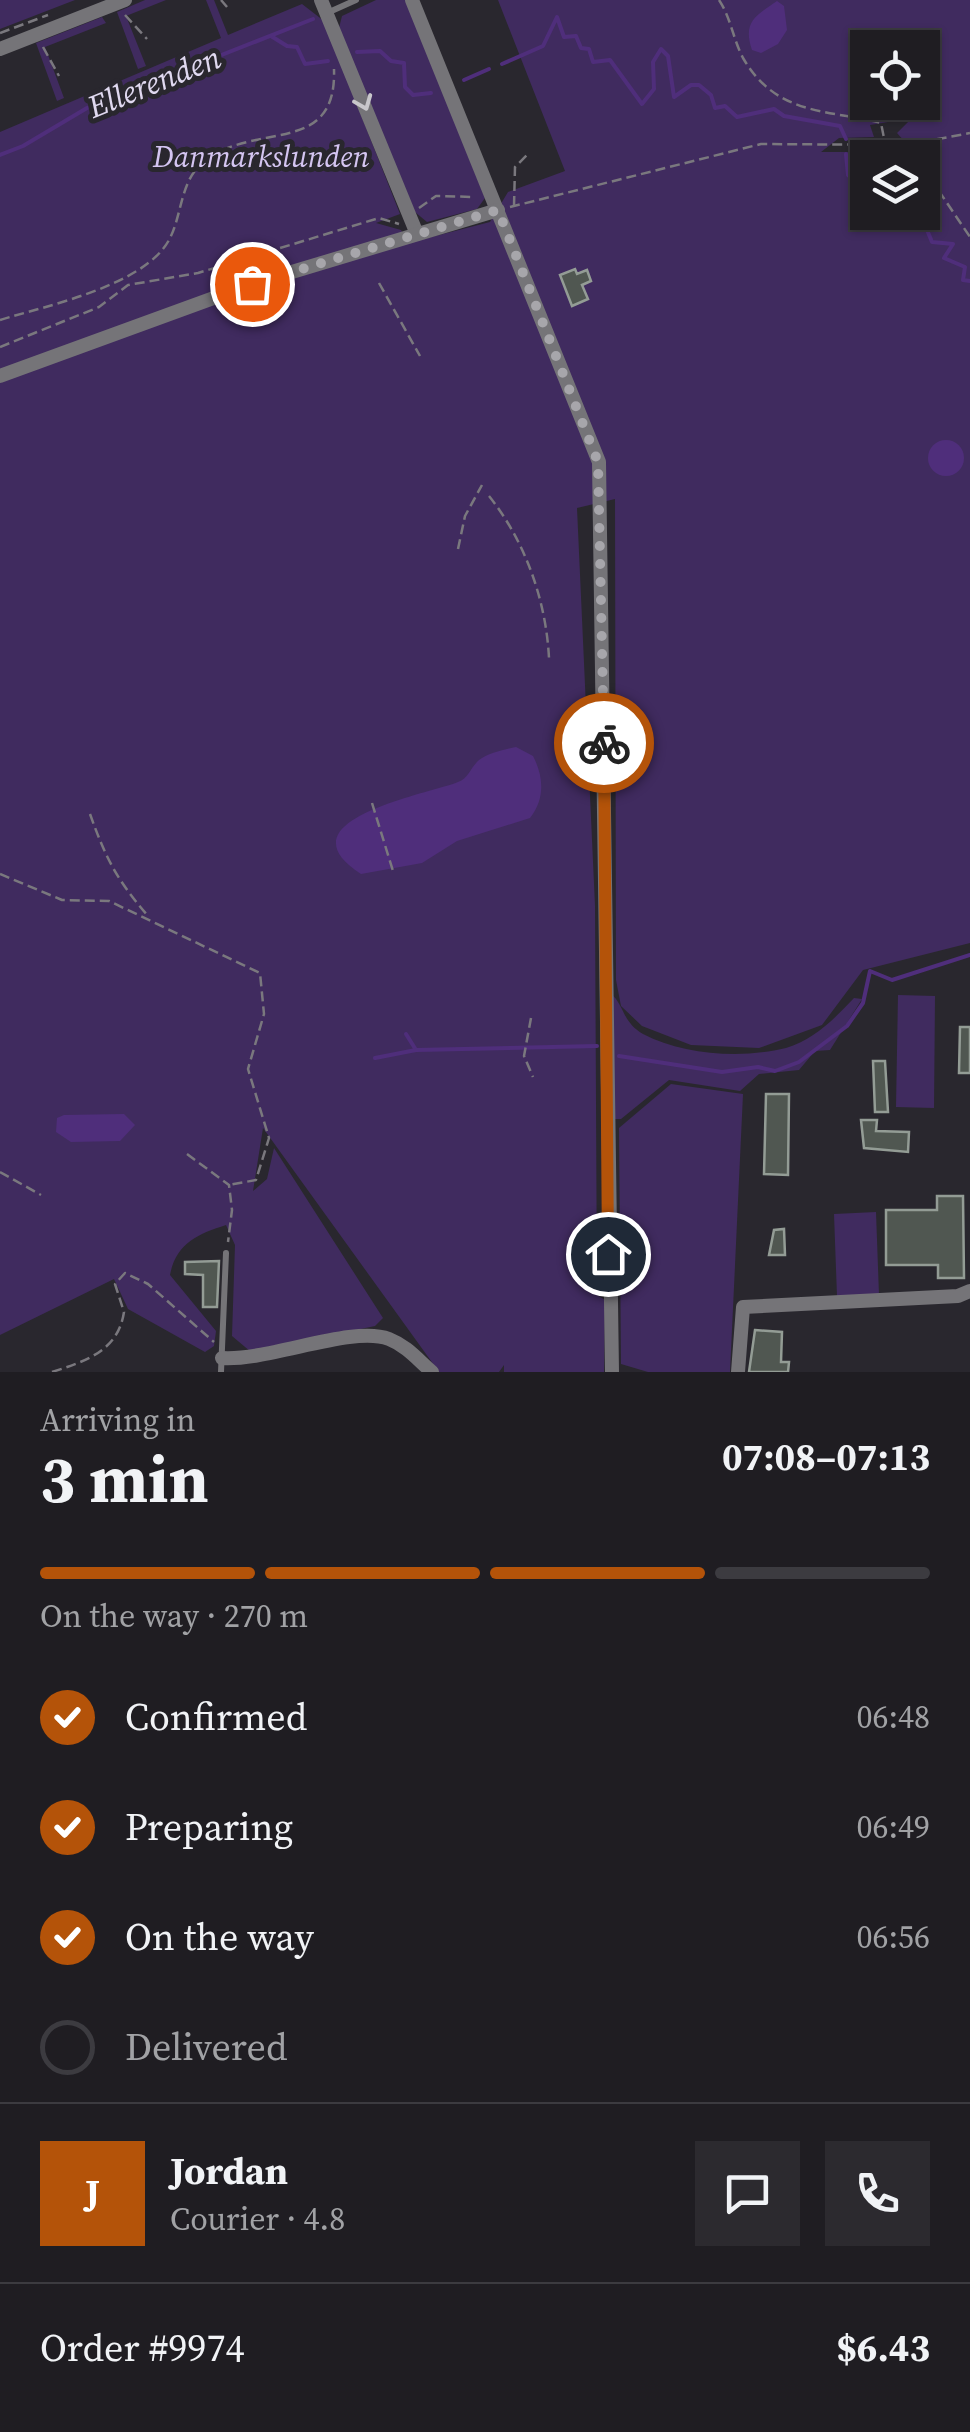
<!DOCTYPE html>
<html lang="en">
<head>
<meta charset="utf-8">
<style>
  body { margin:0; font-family:"Source Serif 4",serif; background:#2c2a2f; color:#f1f3f6; height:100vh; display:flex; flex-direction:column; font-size:38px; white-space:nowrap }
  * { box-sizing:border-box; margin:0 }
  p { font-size:32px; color:#a1a2a5 }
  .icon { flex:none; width:55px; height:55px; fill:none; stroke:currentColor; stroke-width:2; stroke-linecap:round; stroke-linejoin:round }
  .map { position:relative; height:1372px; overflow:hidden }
  .details { display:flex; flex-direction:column; background:#1f1d22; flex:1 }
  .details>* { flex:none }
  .fabs { position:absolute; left:850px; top:30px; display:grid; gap:20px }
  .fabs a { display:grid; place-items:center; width:90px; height:90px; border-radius:0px; background:#1f1d22; box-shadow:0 2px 8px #0004,0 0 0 2px #3c3b40; font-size:50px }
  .pin { position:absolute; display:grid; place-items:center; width:85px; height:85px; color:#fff; margin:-42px; border:5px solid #fff; border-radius:50%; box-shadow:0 2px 10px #0007 }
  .courier { position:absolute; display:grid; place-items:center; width:100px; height:100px; margin:-50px; border:8px solid #b45309; border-radius:50%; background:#fff; color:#222; box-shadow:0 2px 12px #0007 }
  .overview em { font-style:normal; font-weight:700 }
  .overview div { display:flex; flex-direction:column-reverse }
  .overview { display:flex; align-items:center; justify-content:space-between; height:170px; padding:0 40px }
  h1 { font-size:65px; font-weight:700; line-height:75px }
  .bar { display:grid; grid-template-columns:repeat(4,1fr); gap:15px 10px; align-content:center; height:120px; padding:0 40px }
  .bar i { height:12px; border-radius:8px; background:#3c3b40 }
  .bar .active { background:#b45309 }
  .bar p { grid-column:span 4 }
  .line { display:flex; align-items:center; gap:25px; padding:0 40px; border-top:2px solid #3c3b40 }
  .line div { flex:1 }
  .round { display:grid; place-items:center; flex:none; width:105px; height:105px; border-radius:0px; background:#2c2a2f }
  ol { padding:0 40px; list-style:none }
  li { display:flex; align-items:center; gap:30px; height:110px }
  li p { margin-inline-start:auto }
  li .icon { padding:10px; border-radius:50%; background:#b45309; color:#fff; stroke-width:4 }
  li:last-child { color:#a1a2a5 }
  li i { width:55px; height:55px; border:5px solid #3c3b40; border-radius:50% }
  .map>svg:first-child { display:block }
  .green { fill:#402b5f; fill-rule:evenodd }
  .water { fill:#4f2e7b }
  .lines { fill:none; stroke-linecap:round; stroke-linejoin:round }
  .stream { stroke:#4f2e7b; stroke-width:4 }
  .building { fill:#505751; stroke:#939c95; stroke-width:2.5 }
  .path { stroke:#7a787e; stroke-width:2.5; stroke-dasharray:10 5; stroke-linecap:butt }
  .lane { stroke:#757478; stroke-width:6 }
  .street { stroke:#757478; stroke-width:14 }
  .oneway { stroke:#c8c7cb }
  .done { stroke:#a7a6ab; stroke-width:10; stroke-dasharray:0 18 }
  .route { stroke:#b45309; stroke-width:12 }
  .labels { text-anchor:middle; stroke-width:10; stroke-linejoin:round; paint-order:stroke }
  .park-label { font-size:30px; font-style:italic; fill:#d4c5f1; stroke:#29272e }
  .water-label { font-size:32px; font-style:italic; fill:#e0d9f0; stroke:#29272e }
</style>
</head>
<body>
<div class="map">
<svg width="970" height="1372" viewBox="0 0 970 1372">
  <rect width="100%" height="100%" fill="#29272e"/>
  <g class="green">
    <polygon points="0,0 75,0 0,29"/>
    <polygon points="145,0 166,0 126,16 146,66 138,69 117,12"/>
    <path d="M206,0h8l14,35 74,-31 22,17 76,193 -24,9 25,7 7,13 82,-21 18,-30 57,-21 -67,-171h472v943l-107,27 -41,55 -63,23 -68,-3 -49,-19 -21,-20 -5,-26 -1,-481 -38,9 18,398 2,389 8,5 -1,72h-100v-7l-5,7h-60l-176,-244 -10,63 14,-12 7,-31 109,170 -8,8 -124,26 -19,-16 3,-91 -9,-20c-28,9 -50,18 -56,50l46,56 -2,15 -9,6 -77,-43 -14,-30 -114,56v-1203l221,-94zM868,48h54v54h-54zM912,118l-15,15 17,19h-93l18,-14 35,-1 -4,-12zM868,158h54v54h-54z"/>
    <polygon points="406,0 485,198 477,209 427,222 415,212 339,28 342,16 376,0"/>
    <polygon points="102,17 106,23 45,47 64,98 57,101 36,43"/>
    <path d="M611,994c13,10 11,28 32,40 40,21 99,25 143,14 28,-8 49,-30 68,-50l8,1 -32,51 -15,1 -16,19 -40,4 -19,17 -71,-11 -48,39h-8z"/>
    <polygon points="898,995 935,996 934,1108 896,1107"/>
    <polygon points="671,1084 743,1094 730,1372 648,1372 621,1364 619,1128"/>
    <polygon points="876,1212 879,1295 837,1296 834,1214"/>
  </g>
  <g class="water">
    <path d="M777,1l7,5 3,24 -9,14 -17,9 -9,-3c-10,-29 5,-35 25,-49z"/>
    <circle cx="946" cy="458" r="18"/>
    <path d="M516,747l17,9c11,21 12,43 -3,62l-73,23 -35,22 -61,11c-84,-54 68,-80 97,-92 11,-4 12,-14 21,-22 9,-7 27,-11 37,-13z"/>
    <polygon points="124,1114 135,1125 120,1141 71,1142 56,1132 57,1118 64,1115"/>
  </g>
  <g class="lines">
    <g class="stream">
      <polyline points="271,36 287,46 297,47 305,64 328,61"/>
      <polyline points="357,52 380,51 391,61 404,63 405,87 413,95 431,93"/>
      <polyline points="502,64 543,46 557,17 564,37 576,36 581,48 589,49 593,62 610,60 642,104 654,89 653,62 661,49 668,56 674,97 691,85 699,85 711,95 715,108 725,106 737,117 774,109 784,116 840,126 846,139"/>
      <polyline points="464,80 489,69"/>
      <polyline points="846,154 848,175 865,190 862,199 868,203"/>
      <polyline points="0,155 23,146 87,108 313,19"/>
      <polyline points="912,212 907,217 909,225 925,225 932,242 953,244 944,258 965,267 963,280 970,281"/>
      <polyline points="406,1034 416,1050"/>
      <polyline points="619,1056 722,1072 758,1067 775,1071 799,1062 847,1026 863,1003 870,971 892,980 970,955"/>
      <polyline points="375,1058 416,1050 597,1046"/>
    </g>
  </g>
  <g class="building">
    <polygon points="575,269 577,274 587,270 591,281 582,285 588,299 572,306 560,275"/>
    <polygon points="960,1027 970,1027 970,1073 959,1073"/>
    <polygon points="873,1061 885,1061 888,1112 875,1112"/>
    <polygon points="766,1094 789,1094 788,1175 764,1174"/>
    <polygon points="861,1120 877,1120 876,1131 909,1132 908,1152 864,1148"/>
    <polygon points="937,1196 963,1196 964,1278 938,1278 938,1265 886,1265 886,1210 937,1210"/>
    <polygon points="784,1229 785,1255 769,1255 774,1230"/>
    <polygon points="219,1261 217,1307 203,1307 203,1275 185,1274 185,1262"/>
    <polygon points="755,1330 782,1332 781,1362 789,1362 788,1372 749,1372"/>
  </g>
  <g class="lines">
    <g class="path">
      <polyline points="221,0 227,7"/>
      <path d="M719,0c12,18 14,39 24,58 34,58 83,51 138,65l4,20"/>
      <polyline points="125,15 147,39"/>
      <polyline points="0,33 48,15"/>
      <polyline points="43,47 59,76"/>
      <polyline points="909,147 917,158"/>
      <polyline points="922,166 970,237"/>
      <polyline points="514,206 515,167 529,153"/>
      <polyline points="510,207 761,144 907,145 970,133"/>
      <polyline points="419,208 436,196 475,197"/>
      <polyline points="379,283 420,356"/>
      <path d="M0,320c45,-14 144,-34 169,-80 13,-24 11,-57 32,-76 51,-45 136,-5 133,-95"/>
      <polyline points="0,347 99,307 128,285 198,273 379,218 399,224"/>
      <path d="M489,496c36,45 57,104 60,162"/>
      <polyline points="458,549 465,516 482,485"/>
      <polyline points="372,803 393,871"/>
      <path d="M90,814c16,45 27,66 58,102"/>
      <polyline points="0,874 62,900 109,901 260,973 264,1014 248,1069 269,1138 256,1180 229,1185"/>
      <polyline points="531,1018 524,1056 533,1077"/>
      <polyline points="187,1154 229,1185 232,1210 228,1242"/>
      <polyline points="0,1172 41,1195"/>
      <path d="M52,1372c34,-11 66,-21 72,-60l-9,-28 10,-11 23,11 66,58"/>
    </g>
    <g class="lane">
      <polyline points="327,13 356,0"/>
      <polyline points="221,1372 226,1253"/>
    </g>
    <g class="street">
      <polyline points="321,0 417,234"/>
      <polyline points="412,0 599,462 612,1372"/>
      <polyline points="0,49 125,0"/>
      <polyline points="0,376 252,284 498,210"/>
      <path d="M222,1358c48,3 130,-33 167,-19 18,7 29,21 43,33"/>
      <polyline points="738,1372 743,1307 958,1296 970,1291"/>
    </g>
  </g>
  <defs><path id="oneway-chevron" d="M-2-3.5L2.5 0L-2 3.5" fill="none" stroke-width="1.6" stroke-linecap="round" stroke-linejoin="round" transform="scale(2.5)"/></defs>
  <use class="oneway" href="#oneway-chevron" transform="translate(364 103) rotate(68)"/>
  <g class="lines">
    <polyline class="done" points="252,284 498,210 598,462 604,743"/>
    <polyline class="route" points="604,743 608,1254"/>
  </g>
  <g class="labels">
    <g class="park-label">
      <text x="261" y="167">Danmarkslunden</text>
    </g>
    <g class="water-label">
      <text transform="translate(154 82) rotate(-22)" y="11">Ellerenden</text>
    </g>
  </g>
</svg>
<div class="fabs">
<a><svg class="icon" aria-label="locate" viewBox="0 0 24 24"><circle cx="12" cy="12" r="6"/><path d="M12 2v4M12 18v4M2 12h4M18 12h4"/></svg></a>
<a><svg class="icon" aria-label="layers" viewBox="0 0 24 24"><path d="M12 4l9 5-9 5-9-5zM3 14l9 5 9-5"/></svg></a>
</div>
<div class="pin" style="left:252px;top:284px;background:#ea580c"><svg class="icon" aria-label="bag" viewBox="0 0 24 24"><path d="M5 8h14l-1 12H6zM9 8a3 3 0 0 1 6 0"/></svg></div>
<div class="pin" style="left:608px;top:1254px;background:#1f2937"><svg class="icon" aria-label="home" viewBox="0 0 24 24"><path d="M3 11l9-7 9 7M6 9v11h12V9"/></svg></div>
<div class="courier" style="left:604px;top:743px"><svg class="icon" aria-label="bike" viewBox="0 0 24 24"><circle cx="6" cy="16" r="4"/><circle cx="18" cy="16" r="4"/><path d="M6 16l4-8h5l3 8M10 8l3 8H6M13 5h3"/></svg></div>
</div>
<section class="details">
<div class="overview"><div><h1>3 min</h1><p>Arriving in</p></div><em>07:08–07:13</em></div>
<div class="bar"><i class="active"></i><i class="active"></i><i class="active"></i><i></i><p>On the way · 270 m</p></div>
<ol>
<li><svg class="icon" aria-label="check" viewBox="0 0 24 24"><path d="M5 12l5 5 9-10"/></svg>Confirmed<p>06:48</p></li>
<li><svg class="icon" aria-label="check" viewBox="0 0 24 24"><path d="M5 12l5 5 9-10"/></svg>Preparing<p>06:49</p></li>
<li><svg class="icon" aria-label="check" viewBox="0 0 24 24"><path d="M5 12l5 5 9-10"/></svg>On the way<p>06:56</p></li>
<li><i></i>Delivered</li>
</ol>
<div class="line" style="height:180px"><b class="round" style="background:#b45309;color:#fff">J</b><div><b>Jordan</b><p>Courier · 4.8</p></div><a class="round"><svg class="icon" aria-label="chat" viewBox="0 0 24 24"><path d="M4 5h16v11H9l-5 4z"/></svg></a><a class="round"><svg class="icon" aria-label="phone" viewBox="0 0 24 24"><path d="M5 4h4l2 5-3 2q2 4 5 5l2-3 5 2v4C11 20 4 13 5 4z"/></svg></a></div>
<div class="line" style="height:130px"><div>Order #9974</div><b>$6.43</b></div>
</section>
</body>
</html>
